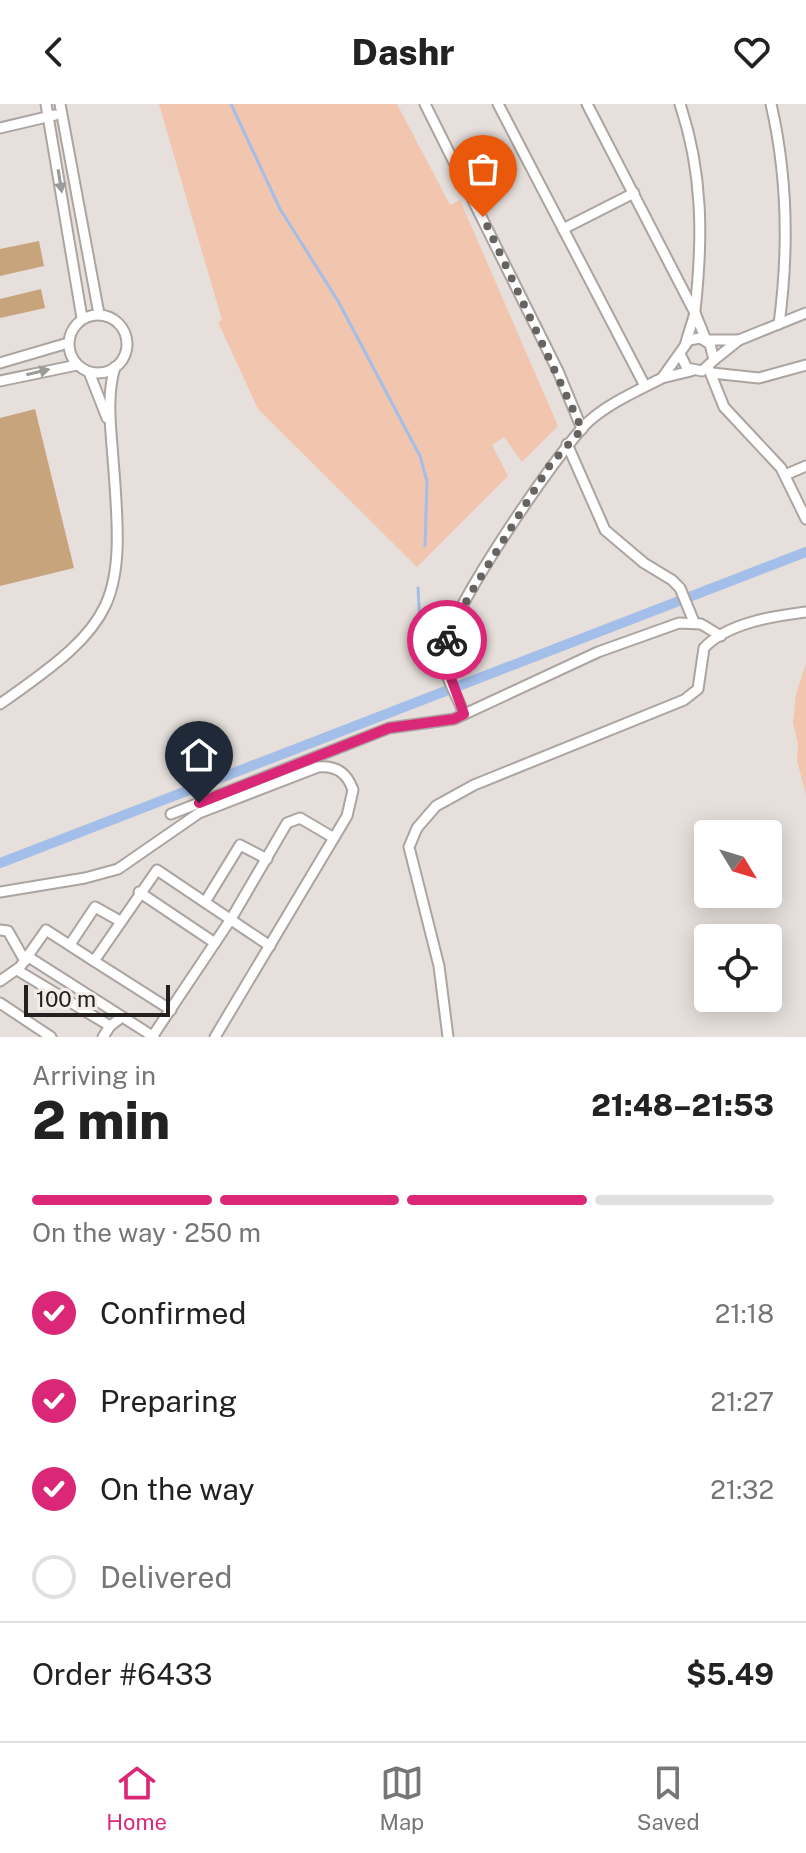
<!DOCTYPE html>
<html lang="en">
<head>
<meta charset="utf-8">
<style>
  body { margin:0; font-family:"Public Sans",sans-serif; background:#f6f6f6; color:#222; height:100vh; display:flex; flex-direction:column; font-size:30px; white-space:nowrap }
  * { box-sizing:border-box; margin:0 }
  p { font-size:26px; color:#767676 }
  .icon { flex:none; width:44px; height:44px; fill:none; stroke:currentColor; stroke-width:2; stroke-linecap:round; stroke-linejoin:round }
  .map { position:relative; height:933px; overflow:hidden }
  .panel { display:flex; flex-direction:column; background:#fff; flex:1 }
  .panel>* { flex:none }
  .needle { width:52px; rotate:128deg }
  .fabs { position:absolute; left:694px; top:716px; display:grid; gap:16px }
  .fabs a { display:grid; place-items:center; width:88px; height:88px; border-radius:8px; background:#fff; box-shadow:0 4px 20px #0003; font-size:40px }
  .scale { position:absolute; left:24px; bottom:20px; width:146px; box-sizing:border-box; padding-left:8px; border:4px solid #23201f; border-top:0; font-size:22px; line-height:28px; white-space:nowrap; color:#23201f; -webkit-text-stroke:6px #f4ece8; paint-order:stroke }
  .pin { position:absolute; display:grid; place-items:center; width:68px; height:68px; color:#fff; margin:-82px -34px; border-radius:50% 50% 50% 0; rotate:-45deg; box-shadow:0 0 8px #0007 }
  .pin .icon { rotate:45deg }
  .courier { position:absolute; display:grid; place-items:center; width:80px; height:80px; margin:-40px; border:6px solid #db2777; border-radius:50%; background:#fff; color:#222; box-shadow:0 2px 10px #0007 }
  .overview em { font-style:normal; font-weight:800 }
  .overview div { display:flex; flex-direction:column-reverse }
  .overview { display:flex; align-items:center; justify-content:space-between; height:136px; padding:0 32px }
  h1 { font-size:52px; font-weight:800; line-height:60px }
  .bar { display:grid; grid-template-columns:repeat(4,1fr); gap:12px 8px; align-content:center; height:96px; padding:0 32px }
  .bar i { height:10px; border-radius:6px; background:#e0e0e0 }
  .bar .current { background:#db2777 }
  .bar p { grid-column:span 4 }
  .line { display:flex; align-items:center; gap:20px; padding:0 32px; border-top:2px solid #e0e0e0 }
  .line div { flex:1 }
  ol { padding:0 32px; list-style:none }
  li { display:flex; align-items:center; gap:24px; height:88px }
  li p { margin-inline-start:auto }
  li .icon { padding:8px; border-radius:50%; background:#db2777; color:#fff; stroke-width:4 }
  li:last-child { color:#767676 }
  li i { width:44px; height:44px; border:4px solid #e0e0e0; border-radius:50% }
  header { display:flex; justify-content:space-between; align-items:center; height:104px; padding:0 32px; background:#fff; font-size:36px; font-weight:800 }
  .dock { display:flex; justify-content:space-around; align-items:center; height:112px; border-top:2px solid #e0e0e0; background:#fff; font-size:22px; color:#767676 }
  .dock a { display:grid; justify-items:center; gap:4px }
  .dock .current { color:#db2777 }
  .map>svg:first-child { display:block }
  .green { fill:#f2c5ae }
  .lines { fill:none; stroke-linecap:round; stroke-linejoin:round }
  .stream { stroke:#a2bee9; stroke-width:3 }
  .canal { stroke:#a2bee9; stroke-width:10 }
  .building { fill:#c7a47b }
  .minor-casing { stroke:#aba4a0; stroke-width:13 }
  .minor { stroke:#fff; stroke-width:9 }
  .oneway { fill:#9c9b9a }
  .done { stroke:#676361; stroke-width:8; stroke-dasharray:0 14.4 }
  .route { stroke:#db2777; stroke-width:10 }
</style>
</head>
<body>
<header><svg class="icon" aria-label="back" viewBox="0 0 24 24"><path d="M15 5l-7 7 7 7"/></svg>Dashr<svg class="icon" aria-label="heart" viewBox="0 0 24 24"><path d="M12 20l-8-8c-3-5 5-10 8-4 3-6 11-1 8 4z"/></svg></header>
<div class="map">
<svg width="806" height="933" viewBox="0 0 806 933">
  <rect width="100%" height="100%" fill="#e6dfdb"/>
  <g class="green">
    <polygon points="159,0 397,0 450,101 460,96 558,322 522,358 504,333 492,341 508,372 417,463 258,305 218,218 222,216"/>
    <polygon points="806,559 806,690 797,657 798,640 793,619 796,590"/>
  </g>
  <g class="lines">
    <g class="stream">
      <polyline points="231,0 280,105 338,197 420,352 427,377 425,442"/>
      <polyline points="418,484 422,556"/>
    </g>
    <polyline class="canal" points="0,759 806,448"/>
  </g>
  <g class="building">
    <polygon points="39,137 44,162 0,172 0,145"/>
    <polygon points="41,185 45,204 0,214 0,195"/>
    <polygon points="35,305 74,464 0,482 0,314"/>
  </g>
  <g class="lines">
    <g class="minor-casing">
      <g id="minor">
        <polyline points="46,0 82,214"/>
        <polyline points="60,0 99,210"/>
        <polyline points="425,0 558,267 582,325"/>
        <polyline points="498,0 645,282"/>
        <polyline points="587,0 695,209"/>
        <path d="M680,0c23,69 23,134 15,206"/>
        <path d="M771,0c17,74 18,145 8,220"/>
        <polyline points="0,24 55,11"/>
        <polyline points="563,125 634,89"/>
        <circle cx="98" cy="240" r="29"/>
        <polyline points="739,236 806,209"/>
        <polyline points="686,238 695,209 706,236 739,236 714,256"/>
        <polyline points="680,250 687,264 702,267 714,256 710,240 700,234 689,236 662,274 691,267"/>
        <polyline points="0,259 68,239"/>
        <polyline points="708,263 724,303 781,364 806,415"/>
        <polyline points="89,268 107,314"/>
        <polyline points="712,269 759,274 806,261"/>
        <polyline points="0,277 77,261"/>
        <polyline points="567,340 605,426 644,459 672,476 680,484 694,518"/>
        <polyline points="785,371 806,362"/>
        <path d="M0,600c119,-83 125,-100 113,-245 -2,-30 -7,-62 2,-92"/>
        <path d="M464,610c-6,-17 -21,-40 -21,-58 -2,-35 116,-206 145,-234 21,-19 49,-31 74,-44"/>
        <polyline points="171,710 389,624 454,615 598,548 679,519 701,520 721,532"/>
        <path d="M0,788l85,-14 33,-9 81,-56 119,-46c18,-2 29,6 35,23l-6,26 -132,221"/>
        <polyline points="139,788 215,839"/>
        <polyline points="205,798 240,741 267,755"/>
        <polyline points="0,826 8,827 25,857"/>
        <polyline points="71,839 95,803 120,817"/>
        <polyline points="27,852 154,933"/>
        <polyline points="94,857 171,906"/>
        <polyline points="17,866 110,922 122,913"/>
        <polyline points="0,877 20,863 46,826 94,857 157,766 270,842"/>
        <polyline points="0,899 51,933"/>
        <polyline points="103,933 110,922"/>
        <polyline points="152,933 231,815 287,719 300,714 334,734"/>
        <path d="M448,933l-9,-71 -30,-119 8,-19 19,-22 38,-21 210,-85 14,-11 6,-41c23,-25 70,-32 102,-36"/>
      </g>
    </g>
    <use href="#minor" class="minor"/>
  </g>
  <defs><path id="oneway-solid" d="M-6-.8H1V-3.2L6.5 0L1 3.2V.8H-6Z" transform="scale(2)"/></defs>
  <g class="oneway">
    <use href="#oneway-solid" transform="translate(60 77) rotate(81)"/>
    <use href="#oneway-solid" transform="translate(38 268) rotate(-13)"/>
  </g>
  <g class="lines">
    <polyline class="done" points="447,536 469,492 550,361 582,325 483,113"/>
    <polyline class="route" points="199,699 389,624 454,615 464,610 443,552 447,536"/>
  </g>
</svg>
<div class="fabs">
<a><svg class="needle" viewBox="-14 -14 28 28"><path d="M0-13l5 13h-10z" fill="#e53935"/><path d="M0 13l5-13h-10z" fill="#767676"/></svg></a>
<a><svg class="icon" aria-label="locate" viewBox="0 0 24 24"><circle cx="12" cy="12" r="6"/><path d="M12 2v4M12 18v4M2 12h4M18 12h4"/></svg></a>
</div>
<div class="scale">100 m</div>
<div class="pin" style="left:483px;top:113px;background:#ea580c"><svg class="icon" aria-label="bag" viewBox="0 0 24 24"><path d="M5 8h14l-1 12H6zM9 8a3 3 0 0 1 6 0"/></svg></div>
<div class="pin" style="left:199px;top:699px;background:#1f2937"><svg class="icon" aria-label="home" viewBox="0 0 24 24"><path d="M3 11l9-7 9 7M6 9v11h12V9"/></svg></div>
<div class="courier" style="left:447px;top:536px"><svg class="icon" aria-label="bike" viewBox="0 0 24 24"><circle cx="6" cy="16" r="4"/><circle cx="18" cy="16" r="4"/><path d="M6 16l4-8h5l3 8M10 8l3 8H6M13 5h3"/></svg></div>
</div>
<section class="panel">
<div class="overview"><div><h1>2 min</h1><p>Arriving in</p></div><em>21:48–21:53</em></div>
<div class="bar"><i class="current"></i><i class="current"></i><i class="current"></i><i></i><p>On the way · 250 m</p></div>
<ol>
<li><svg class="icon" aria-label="check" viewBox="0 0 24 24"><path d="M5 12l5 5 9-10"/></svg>Confirmed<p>21:18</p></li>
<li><svg class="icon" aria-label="check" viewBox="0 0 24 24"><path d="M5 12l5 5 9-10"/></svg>Preparing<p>21:27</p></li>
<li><svg class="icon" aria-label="check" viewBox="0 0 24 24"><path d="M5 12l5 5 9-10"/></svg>On the way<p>21:32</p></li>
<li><i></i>Delivered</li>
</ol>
<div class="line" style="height:104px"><div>Order #6433</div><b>$5.49</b></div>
</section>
<nav class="dock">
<a class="current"><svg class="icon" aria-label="home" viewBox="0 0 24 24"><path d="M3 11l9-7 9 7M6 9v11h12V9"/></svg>Home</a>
<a><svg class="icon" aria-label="map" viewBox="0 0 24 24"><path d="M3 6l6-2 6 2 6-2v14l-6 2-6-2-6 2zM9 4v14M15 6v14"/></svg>Map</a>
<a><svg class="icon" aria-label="saved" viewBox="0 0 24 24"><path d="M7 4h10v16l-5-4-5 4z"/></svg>Saved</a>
</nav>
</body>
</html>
